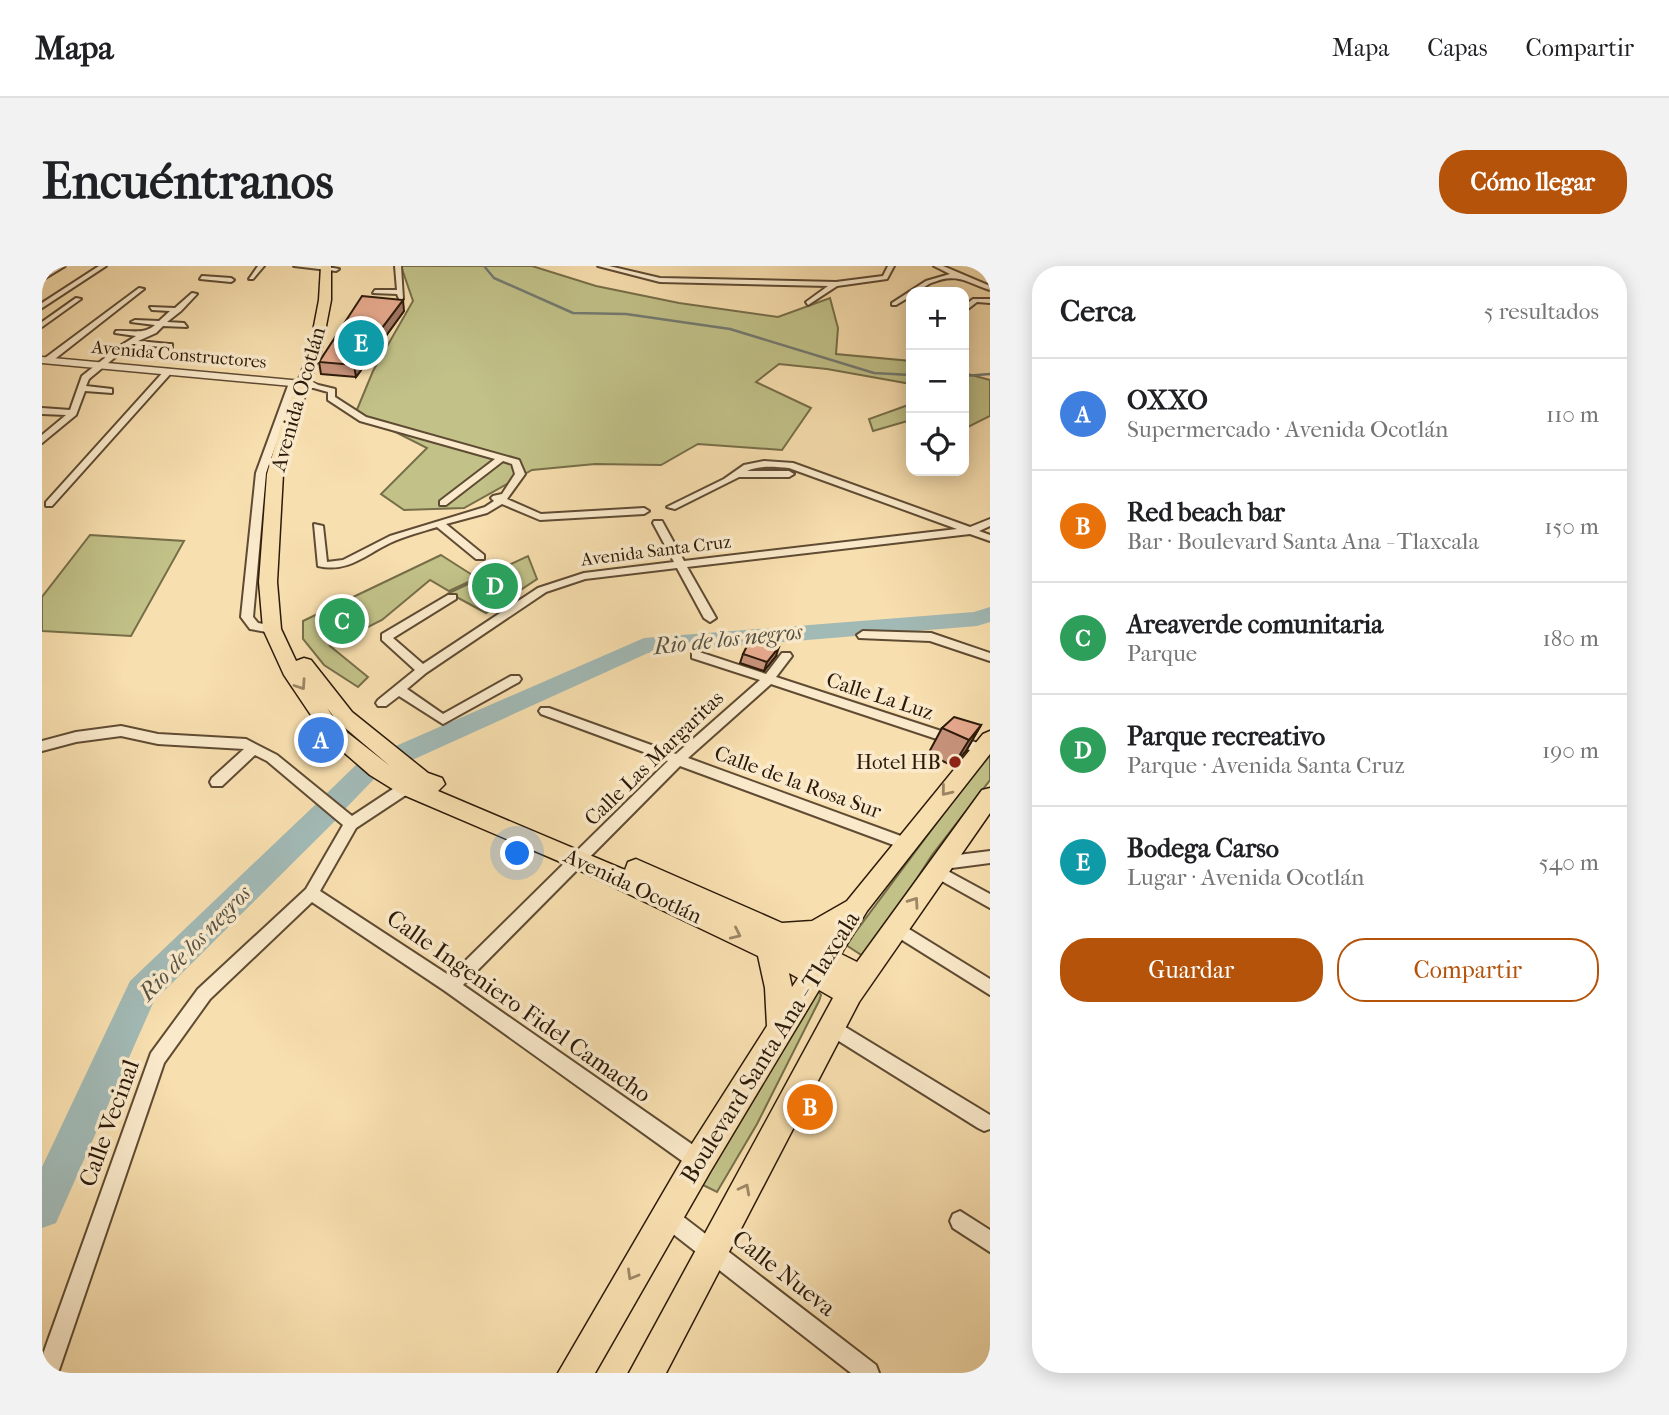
<!DOCTYPE html>
<html lang="es">
<head>
<meta charset="utf-8">
<style>
  :root { --surface:#fff; --page:#f2f2f2; --text:#202124; --muted:#757577; --line:#e0e0e0; --accent:#b45309 }
  body { margin:0; font-family:"IM FELL French Canon",serif; background:var(--page); color:var(--text) }
  .controls { position:absolute; right:21px; top:21px; display:grid; overflow:hidden; border-radius:14px; box-shadow:0 4px 18px #0003 }
  .controls button { width:63px; height:63px; display:grid; place-items:center; padding:0; border:0; border-bottom:2px solid var(--line); background:var(--surface); color:var(--text); font:35px sans-serif }
  .you { position:absolute; left:476px; top:588px; width:24px; height:24px; margin:-18px; border:5px solid #fff; border-radius:50%; background:#1a73e8; box-shadow:0 0 0 10px #1a73e833 }
  .badge { display:grid; place-items:center; width:46px; height:46px; border-radius:50%; background:var(--accent); color:#fff; font-size:23px; font-weight:700 }
  .pin { position:absolute; translate:-50% -50%; border:4px solid #fff; box-shadow:0 2px 7px #0006 }
  .list { margin:0; padding:0; list-style:none }
  h2 { display:flex; justify-content:space-between; align-items:center; height:91px; margin:0; padding:0 28px; font-size:30px }
  h2 small { font-size:23px; font-weight:400; color:var(--muted) }
  .list li { display:grid; grid-template-columns:46px 1fr auto; gap:21px; align-items:center; box-sizing:border-box; height:112px; padding:0 28px; border-top:2px solid var(--line) }
  .list b { display:block; font-size:26px; white-space:nowrap }
  .list p { margin:0; font-size:23px; white-space:nowrap; color:var(--muted) }
  .list em { font-size:23px; font-style:normal; color:var(--muted) }
  .actions { display:flex; gap:14px; padding:21px 28px }
  .actions a { flex:1; padding:16px 0; border:2px solid var(--accent); border-radius:28px; text-align:center; font-size:24px; color:var(--accent) }
  .actions .main { background:var(--accent); color:#fff }
  .icon { flex:none; width:38px; height:38px; fill:none; stroke:currentColor; stroke-width:2; stroke-linecap:round; stroke-linejoin:round }
  .map { position:relative; flex:none; width:948px; height:1107px; overflow:hidden; border-radius:28px }
  header { display:flex; align-items:center; gap:42px; box-sizing:border-box; height:98px; padding:0 35px; background:var(--surface); border-bottom:2px solid var(--line) }
  header strong { font-size:33px }
  nav { display:flex; gap:38px; margin-inline-start:auto; font-size:24px }
  .intro { display:flex; align-items:center; justify-content:space-between; box-sizing:border-box; height:168px; padding:0 42px }
  h1 { margin:0; font-size:49px }
  .button { padding:18px 32px; border-radius:28px; background:var(--accent); color:#fff; font-size:24px; font-weight:700 }
  main { display:flex; gap:42px; padding:0 42px }
  aside { flex:1; background:var(--surface); border-radius:28px; box-shadow:0 4px 18px #0003 }
  .map>svg:first-child { display:block }
  .green { fill:#c1c188; stroke:#766e49; stroke-width:2 }
  .lines { fill:none; stroke-linecap:round; stroke-linejoin:round }
  .stream { stroke:#737a71; stroke-width:2.5 }
  .river { fill:#a2bab6; fill-rule:evenodd }
  .minor-casing { stroke:#5f4b33; stroke-width:4 }
  .tertiary-casing { stroke:#5f4b33; stroke-width:3 }
  .primary-casing { stroke:#2c1a0a; stroke-width:3 }
  .minor { fill:#faeacb; fill-rule:evenodd }
  .tertiary { fill:#faeacb; fill-rule:evenodd }
  .primary { fill:#f8dfaf; fill-rule:evenodd }
  .wall { fill:#c8937c; stroke:#2c1a0a; stroke-width:2 }
  .shaded-wall { fill:#a37865; stroke:#2c1a0a; stroke-width:2 }
  .building { fill:#e9ab90; stroke:#2c1a0a; stroke-width:2 }
  .oneway { stroke:#9c8665 }
  .poi-dot { fill:#8f2418; stroke:#faeacb; stroke-width:2.5 }
  .labels { text-anchor:middle; dominant-baseline:central; stroke-width:7; stroke-linejoin:round; paint-order:stroke }
  .far-street-label { font-size:18px; fill:#2c1a0a; stroke:#faeacb }
  .street-label { font-size:21px; fill:#2c1a0a; stroke:#faeacb }
  .poi-label { font-size:21px; fill:#2c1a0a; stroke:#faeacb; text-anchor:end }
  .water-label { font-size:23px; font-style:italic; fill:#555246; stroke:#faeacb }
  .near-street-label { font-size:24px; fill:#2c1a0a; stroke:#faeacb }
</style>
</head>
<body>
<header>
<strong>Mapa</strong>
<nav><a>Mapa</a><a>Capas</a><a>Compartir</a></nav>
</header>
<div class="intro"><h1>Encuéntranos</h1><a class="button">Cómo llegar</a></div>
<main>
<div class="map">
<svg width="948" height="1107" viewBox="0 0 948 1107">
  <rect width="100%" height="100%" fill="#f8dfaf"/>
  <filter id="stains"><feTurbulence type="fractalNoise" baseFrequency=".00286" numOctaves="4"/><feColorMatrix values="0 0 0 0 .2 0 0 0 0 .09 0 0 0 0 .02 0 0 0 .5 -.17"/></filter>
  <radialGradient id="worn" r=".72"><stop offset=".6" stop-color="#630" stop-opacity="0"/><stop offset="1" stop-color="#630" stop-opacity=".3"/></radialGradient>
  <path class="green" d="M359,0h131l64,20 83,17 99,14 52,-19 8,30 -2,26 75,7v23l-84,-15 -48,-5 -23,18 55,26 -29,42 -84,-6 -37,21 -66,-1 -63,6 -68,38 -60,2 -23,-16 46,-46 -71,-36 17,-41 40,-70z
    M922,107l26,7v36l-26,13z
    M869,138v16l-38,11 -4,-12z
    M48,269l94,6 -53,95 -89,-5v-34z
    M399,289l36,23 -28,13 -19,-11 -48,40 -52,26 38,31 -10,10 -34,-22 -21,-26v-18z
    M486,290l9,23 -51,34 -37,-20z
    M948,485v29l-58,75 -66,103 -20,-13z
    M776,725l3,4 -2,6 -62,123 -40,68 -16,-8z"/>
  <g class="lines">
    <path class="stream" d="M442,0l10,12 79,35 53,1 104,15 144,44 37,2
      M922,110l26,-2"/>
    <path class="river" d="M948,341v15l-13,4 -329,27 -271,123 -31,32 -7,3 -3,9 -182,181 -98,222 -14,5v-61l88,-186 186,-177 7,-2 3,-8 33,-32 285,-124 330,-26z"/>
    <g class="minor-casing">
      <path id="minor" d="M15,0h8l-23,14v-5z
        M57,0h7l-64,42v-5z
        M216,0h6l-11,13h-4z
        M252,0h28l17,3 -3,2z
        M353,0h6l2,33h-4l-2,-5 -24,-1 2,-3h22z
        M556,0h11l51,12 176,4 47,-6 5,-10h6l-7,13 -50,7 -29,19 -2,-3 22,-16 -168,-4z
        M892,0h9l47,20v4c-24,-8 -33,-18 -59,-7 -7,3 -11,9 -20,9v4l-15,9h-4v-2l34,-22 24,-7z
        M160,10l29,2 3,2 -3,2 -31,-3z
        M97,22l5,1 -93,73h-6v-4z
        M150,27l5,1 -16,17 -14,11 17,1 3,4 -24,-1 -7,7 -18,8 31,3h3v4l-41,-4 -42,35 -3,7 26,3v4l-27,-2 -9,24 -34,28v-8l24,-20 -24,-1v-6l28,2 12,-34 29,-23 -17,-2v-4l23,1 19,-12 -21,-3 1,-2c14,-1 28,4 39,-6l-24,-3 4,-2 24,1 11,-10 -18,-1 -2,-3 25,1z
        M34,32l5,1 -39,28v-5z
        M931,33h17v4l-13,-1 -13,10v-6z
        M124,103l7,2 -121,135h-6v-4z
        M251,115l4,2 -31,90 -13,144 5,6 18,3 2,3 -6,4 -22,-4 -9,-12 15,-144 33,-90z
        M268,117l25,6v8l31,20 153,43 6,14 -18,25 34,15 103,-6 5,3 -5,3 -104,6 -38,-16 -15,9 -41,11 38,31v4h-8l-39,-32c-16,5 -32,9 -47,16 -25,12 -42,30 -72,23l-4,-42 9,2 4,36 16,-2 47,-24 95,-29 9,-6 -3,-3 2,-2 9,-2 13,-20 -3,-10 -9,-3 -57,44h-6v-4l55,-42 -135,-38 -32,-21v-8l-18,-5z
        M722,195l29,2 177,64 20,-8v7l-11,5 11,4v6l-20,-7 -283,33 29,51 -6,4 -6,-4 -27,-50 -92,11 -39,13 -120,81 -19,16 36,25 68,-38h8l2,3 -2,3 -76,42 -44,-28 -13,10h-8l-2,-3 2,-3 37,-30 -33,-30v-6l66,-39h8v4l-63,39 30,26 115,-76 46,-15 90,-11 -21,-39 1,-2h8l22,40 273,-32 -168,-61c-14,-1 -29,-3 -42,3h42l5,3 -5,3h-50l-64,32 -8,-2 57,-28 20,-14z
        M821,365l68,2 59,20v8l-60,-20 -71,-3 -2,-3z
        M654,385l70,23 16,-21h8l2,3 -16,21 211,69 2,3 -7,5 -211,-70 -83,74 221,81 2,4 -2,4h-10l-219,-81 -217,219 243,169 2,7 -2,7 -7,2 -7,-2 -247,-177 -133,-89 -102,97 -46,64 -106,310h-16v-16l109,-304 47,-64 108,-100 37,-64 -76,-64 -12,-6 -33,31h-10l-2,-4 2,-4 32,-29 -86,-5 -37,-8 -45,6 -34,9v-10l34,-9 45,-6 37,8 88,5 31,16 75,61 56,-37h10l2,4 -2,4 -62,41 -36,63 130,85 218,-215 -127,-47 -2,-3 2,-3h8l127,46 84,-74 -68,-22v-6z
        M948,585v12l-46,6 46,25v14l-59,-33 -2,-4 2,-4 5,-2 1,-6 5,-2z
        M854,655l94,58v16l-99,-62 -3,-5 3,-5z
        M790,753l158,96v14l-6,2 -6,-3 -152,-95 -2,-6 2,-6z
        M624,940l7,3 203,156 3,8h-28l-192,-150 -3,-7 3,-7z
        M918,945l30,19v22l-37,-24 -3,-7 3,-7z"/>
    </g>
    <g class="tertiary-casing">
      <path id="tertiary" d="M0,91l271,25 5,3 -5,3 -271,-25z"/>
    </g>
    <g class="primary-casing">
      <path id="primary" d="M279,0h10v34l-10,52 -25,69 -13,53 -6,108 4,47 15,32 8,-3 7,2 41,52 76,61 14,5 3,6 -7,7 187,79 3,-8 8,-3 146,64 30,-2 35,-20 136,-167 7,-3v23l-123,157 -26,43 16,8 125,-172 8,-2v25l-131,189 -193,371h-37l204,-375 -14,-8 -109,182 -115,201h-37l130,-223 79,-124 -2,-38 -7,-32 -188,-90 -171,-73 -29,-18 -45,-39 -41,-61 -21,-46 -4,-47 8,-108 15,-53 27,-69 10,-52zM285,442l11,14 52,44 -51,-40zM747,707l9,5 -6,9z"/>
    </g>
    <use href="#minor" class="minor"/>
    <use href="#tertiary" class="tertiary"/>
    <use href="#primary" class="primary"/>
  </g>
  <path class="wall" d="M362,45l-48,66 -35,-3 -2,-12z
    M701,388l33,2 -12,15 -24,-8z
    M939,459l-15,26 -13,15 -25,-12 14,-26z"/>
  <path class="shaded-wall" d="M361,34l1,11 -48,66 -2,-12z
    M737,381l-3,9 -12,15 3,-9z
    M939,459l-15,26 -13,15 16,-26z"/>
  <path class="building" d="M320,30l41,4 -49,65 -35,-3z
    M709,372l28,9 -12,15 -24,-8z
    M912,451l27,8 -12,15 -27,-12z"/>
  <defs><path id="oneway-chevron" d="M-2-3.5L2.5 0L-2 3.5" fill="none" stroke-width="1.6" stroke-linecap="round" stroke-linejoin="round" transform="scale(1.75)"/></defs>
  <g class="oneway">
    <use href="#oneway-chevron" transform="translate(259 419) rotate(56)"/>
    <use href="#oneway-chevron" transform="translate(904 525) rotate(129)"/>
    <use href="#oneway-chevron" transform="translate(872 636) rotate(-55)"/>
    <use href="#oneway-chevron" transform="translate(694 668) rotate(25)"/>
    <use href="#oneway-chevron" transform="translate(703 923) rotate(-62)"/>
    <use href="#oneway-chevron" transform="translate(590 1009) rotate(120)"/>
  </g>
  <circle class="poi-dot" cx="913" cy="496" r="7"/>
  <g class="labels">
    <g class="far-street-label">
      <text transform="translate(137 89) rotate(5)">Avenida Constructores</text>
      <text transform="translate(614 285) rotate(-7)">Avenida Santa Cruz</text>
    </g>
    <g class="street-label">
      <text transform="translate(256 133) rotate(-74)">Avenida Ocotlán</text>
      <text transform="translate(838 430) rotate(18)">Calle La Luz</text>
      <text transform="translate(612 492) rotate(-44)">Calle Las Margaritas</text>
      <text transform="translate(756 516) rotate(20)">Calle de la Rosa Sur</text>
      <text transform="translate(591 620) rotate(25)">Avenida Ocotlán</text>
    </g>
    <g class="poi-label">
      <text x="899" y="496">Hotel HB</text>
    </g>
    <g class="water-label">
      <text transform="translate(686 373) rotate(-6)">Rio de los negros</text>
      <text transform="translate(153 677) rotate(-46)">Rio de los negros</text>
    </g>
    <g class="near-street-label">
      <text transform="translate(477 740) rotate(35)">Calle Ingeniero Fidel Camacho</text>
      <text transform="translate(728 781) rotate(-58)">Boulevard Santa Ana - Tlaxcala</text>
      <text transform="translate(67 857) rotate(-70)">Calle Vecinal</text>
      <text transform="translate(742 1007) rotate(38)">Calle Nueva</text>
    </g>
  </g>
  <rect width="100%" height="100%" filter="url(#stains)"/>
  <rect width="100%" height="100%" fill="url(#worn)"/>
</svg>
<div class="controls">
<button>+</button>
<button>−</button>
<button><svg class="icon" aria-label="locate" viewBox="0 0 24 24"><circle cx="12" cy="12" r="6"/><path d="M12 2v4M12 18v4M2 12h4M18 12h4"/></svg></button>
</div>
<div class="you"></div>
<div class="pin badge" style="left:279px;top:474px;background:#3f7fe0">A</div>
<div class="pin badge" style="left:768px;top:841px;background:#e8710a">B</div>
<div class="pin badge" style="left:300px;top:355px;background:#2e9e5b">C</div>
<div class="pin badge" style="left:453px;top:320px;background:#2e9e5b">D</div>
<div class="pin badge" style="left:319px;top:77px;background:#0f9aa8">E</div>
</div>
<aside>
<h2>Cerca<small>5 resultados</small></h2>
<ul class="list">
<li><span class="badge" style="background:#3f7fe0">A</span><div><b>OXXO</b><p>Supermercado · Avenida Ocotlán</p></div><em>110 m</em></li>
<li><span class="badge" style="background:#e8710a">B</span><div><b>Red beach bar</b><p>Bar · Boulevard Santa Ana - Tlaxcala</p></div><em>150 m</em></li>
<li><span class="badge" style="background:#2e9e5b">C</span><div><b>Areaverde comunitaria</b><p>Parque</p></div><em>180 m</em></li>
<li><span class="badge" style="background:#2e9e5b">D</span><div><b>Parque recreativo</b><p>Parque · Avenida Santa Cruz</p></div><em>190 m</em></li>
<li><span class="badge" style="background:#0f9aa8">E</span><div><b>Bodega Carso</b><p>Lugar · Avenida Ocotlán</p></div><em>540 m</em></li>
</ul>
<div class="actions"><a class="main">Guardar</a><a>Compartir</a></div>
</aside>
</main>
</body>
</html>
